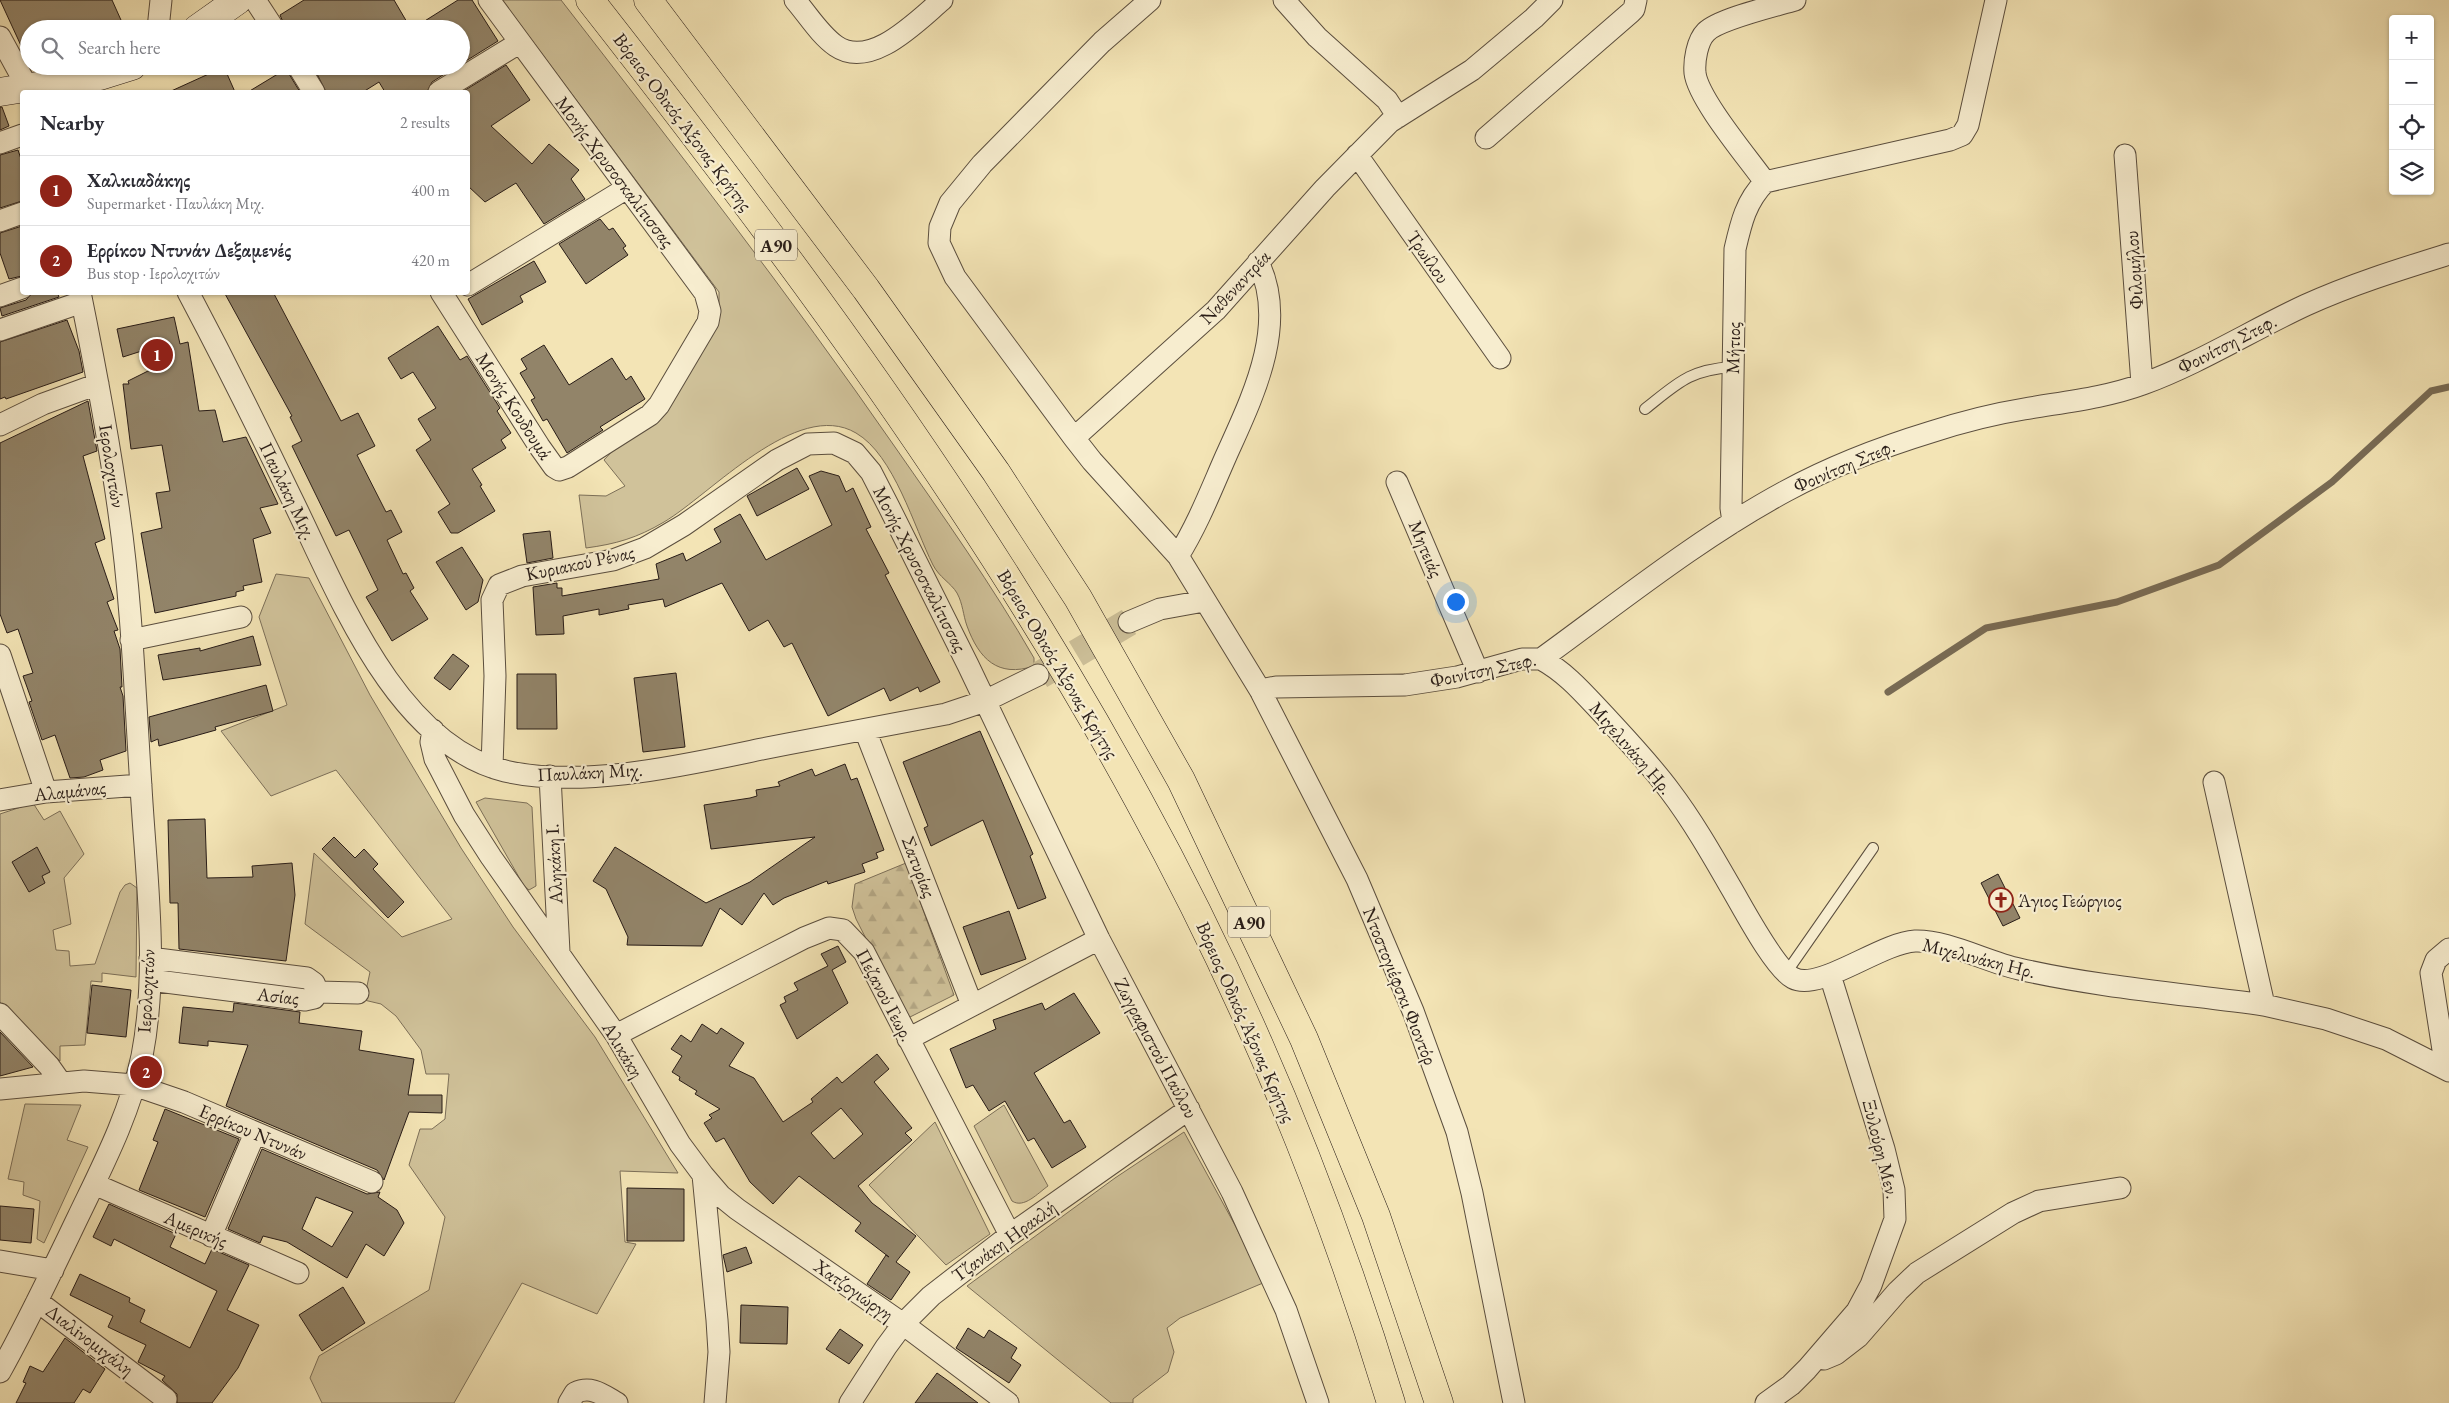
<!DOCTYPE html>
<html lang="en">
<head>
<meta charset="utf-8">
<style>
  :root { --surface:#fff; --page:#f2f2f3; --text:#2b2b33; --muted:#7c7c81; --line:#e1e1e2; --accent:#8f2418 }
  body { margin:0; font-family:"EB Garamond",serif; background:var(--page); color:var(--text) }
  .controls { position:absolute; right:15px; top:15px; display:grid; overflow:hidden; border-radius:5px; box-shadow:0 1px 4px #0004 }
  .controls button { width:45px; height:45px; display:grid; place-items:center; padding:0; border:0; border-bottom:1px solid var(--line); background:var(--surface); color:var(--text); font:25px sans-serif }
  .you { position:absolute; left:1455px; top:601px; width:18px; height:18px; margin:-12px; border:4px solid #fff; border-radius:50%; background:#1a73e8; box-shadow:0 0 0 8px #1a73e833 }
  .badge { display:grid; place-items:center; width:32px; height:32px; border-radius:50%; background:var(--accent); color:#fff; font-size:16px; font-weight:700 }
  .pin { position:absolute; translate:-50% -50%; border:2px solid #fff; box-shadow:0 1px 5px #0006 }
  .list { margin:0; padding:0; list-style:none }
  h2 { display:flex; justify-content:space-between; align-items:center; height:65px; margin:0; padding:0 20px; font-size:21px }
  h2 small { font-size:16px; font-weight:400; color:var(--muted) }
  .list li { display:grid; grid-template-columns:32px 1fr auto; gap:15px; align-items:center; box-sizing:border-box; height:70px; padding:0 20px; border-top:1px solid var(--line) }
  .list b { display:block; font-size:19px; white-space:nowrap }
  .list p { margin:0; font-size:16px; white-space:nowrap; color:var(--muted) }
  .list em { font-size:16px; font-style:normal; color:var(--muted) }
  .icon { flex:none; width:28px; height:28px; fill:none; stroke:currentColor; stroke-width:2; stroke-linecap:round; stroke-linejoin:round }
  .map { position:relative; flex:none; width:2449px; height:1403px; overflow:hidden }
  .search { position:absolute; background:var(--surface); box-shadow:0 1px 4px #0004; left:20px; top:20px; width:450px; height:55px; display:flex; align-items:center; gap:12px; box-sizing:border-box; padding:0 18px; border-radius:28px; color:var(--muted); font-size:19px }
  .panel { position:absolute; background:var(--surface); box-shadow:0 1px 4px #0004; left:20px; top:90px; width:450px; height:205px; border-radius:5px }
  .map>svg:first-child { display:block }
  .green { fill:#d0c29a; stroke:#7c6f58 }
  .forest { fill:url(#forest-firs); stroke:#7c6f58 }
  .lines { fill:none; stroke-linecap:round; stroke-linejoin:round }
  .stream { stroke:#786b55; stroke-width:7 }
  .building { fill:#928469; stroke:#281c17; fill-rule:evenodd }
  .secondary-tunnel { stroke:#cabc95; stroke-width:28; stroke-dasharray:28 14; stroke-linecap:butt }
  .lane-casing { stroke:#5b4e3e; stroke-width:12 }
  .street-casing { stroke:#5b4e3e; stroke-width:23 }
  .secondary-casing { stroke:#281c17; stroke-width:29 }
  .highway-casing { stroke:#281c17; stroke-width:29 }
  .lane { stroke:#f7edcf; stroke-width:10 }
  .street { stroke:#f7edcf; stroke-width:21 }
  .secondary { stroke:#f7edcf; stroke-width:28 }
  .highway { stroke:#f3e4b5; stroke-width:28 }
  .labels { text-anchor:middle; dominant-baseline:central; stroke-width:4.5; stroke-linejoin:round; paint-order:stroke }
  .shield { fill:#f7edcf; stroke:#665b4e; stroke-width:1 }
  .shield-label { font-size:18px; font-weight:bold; fill:#281c17 }
  .street-label { font-size:19px; fill:#281c17; stroke:#f7edcf }
  .poi-label { font-size:19px; fill:#281c17; stroke:#f7edcf; text-anchor:start }
</style>
</head>
<body>
<div class="map">
<svg width="2449" height="1403" viewBox="0 0 2449 1403">
  <defs>
    <pattern id="forest-firs" width="22" height="20" patternUnits="userSpaceOnUse" patternTransform="scale(1.25)"><rect width="22" height="20" fill="#d0c29a"/><path d="M5 1l3.5 6h-7zM16 11l3.5 6h-7z" fill="#b3a684"/></pattern>
  </defs>
  <rect width="100%" height="100%" fill="#f3e4b5"/>
  <filter id="stains"><feTurbulence type="fractalNoise" baseFrequency=".004" numOctaves="4"/><feColorMatrix values="0 0 0 0 .2 0 0 0 0 .09 0 0 0 0 .02 0 0 0 .5 -.17"/></filter>
  <radialGradient id="worn" r=".72"><stop offset=".6" stop-color="#630" stop-opacity="0"/><stop offset="1" stop-color="#630" stop-opacity=".3"/></radialGradient>
  <path class="green" d="M502,0h59c114,147 228,294 334,447 48,69 97,138 139,211v8c-36,12 -55,-7 -67,-40 -4,-11 -4,-22 -10,-33 -6,-10 -18,-16 -24,-28 -19,-38 -39,-110 -77,-132 -59,-35 -146,62 -192,89 -27,16 -48,22 -78,26l-7,-53 27,1 19,-10 -21,-26 14,-15 101,-140v-13z
    M276,574l33,4 61,117 91,153 52,79 82,110 83,136 -58,-2 5,71 11,2 -39,70 -75,-31 -68,120h-132l-12,-25 9,-22 110,-66 16,-73 -36,-52 11,-36h12l13,-10 4,-45h-23l-5,-24 -25,-34 -15,-12 -17,-4 6,-28 -65,-48 9,-71 88,84 50,-18 -116,-149 -65,26 -50,-65 66,-26 -28,-88z
    M485,798l42,5 5,4 4,79 -7,4 -5,-4 -48,-84z
    M33,803l11,17 16,-9 24,43 -20,24 7,46 -18,6 3,20 13,1 1,15 25,-2 25,-72 5,-7 5,-2 7,5 -1,89 -34,-4v9l-11,-1 -6,64 -25,1v15l-60,-59v-188z
    M25,1104l56,1 -14,35 21,7 -44,96 -7,-4 3,-38 -17,-6 1,-13 -16,-3z
    M1004,1105l44,81c-10,7 -24,23 -36,15l-38,-75z
    M935,1122l55,112 -44,31 -77,-80z
    M1184,1132l52,95 27,56 -83,35 -13,10 7,24 -6,20 -35,27v4h-22l-144,-117 148,-108z"/>
  <path class="forest" d="M906,863l48,132 -44,22 -5,-2 -49,-96 -4,-12 3,-23z"/>
  <g class="lines">
    <path class="stream" d="M1888,692l98,-64 131,-26 102,-37 113,-83 99,-91 18,-4"/>
  </g>
  <path class="building" d="M0,0h112l13,29h-96v34z
    M304,0h90l17,29h-125l-6,-14z
    M458,0h14l26,41 -37,23v-35h-49z
    M506,65l24,35 -39,26 41,38 17,-20 30,26 -8,9 14,20 -41,25 -28,-41 -31,19 -17,-16v-94h-6z
    M313,66h144l-25,16 -5,10h-42l-6,-10 -16,10h-37z
    M224,67l11,25h-66z
    M286,69l14,23h-52z
    M0,107h2l7,19 -9,4z
    M18,150l4,12v39l-22,7v-53z
    M600,219l9,11 4,-2 13,18 -3,2 5,7 -42,29 -27,-40z
    M22,226v50l-13,3 -9,-26v-20z
    M534,261l12,21 -26,14 3,6 -41,23 -14,-26z
    M33,292h24l2,5 -57,19 -2,-8 26,-8z
    M224,292h49l68,129 17,-8 17,33 -18,9 29,57 5,-2 11,22 -15,8 16,34 3,-1 8,15 -4,3 18,28 -36,22 -26,-44 12,-7 -29,-60 -13,6 -44,-90 10,-5 -12,-24 2,-1z
    M174,317l6,27 8,-2 11,69 16,-1 8,32 23,-5 32,67 -18,4 11,25 -18,6 9,43 -19,4 1,4 -8,2v4l-81,17 -14,-80 21,-5 -6,-35 14,-2 -8,-46 -31,4 -8,-65h6l-1,-3 30,-15 -7,-18 -28,9 -6,-28z
    M67,320l12,31 4,21 -77,27 -1,-2 -5,2v-57z
    M438,326l22,34 7,-4 33,52 -3,3 14,22 -10,7 5,8 -34,21 10,16 -2,1 15,25 -37,22h-7l-13,-21 12,-8 -34,-54 15,-10 -13,-21 18,-11 -23,-36 -12,7 -13,-21z
    M544,345l25,40 43,-27 14,22 5,-4 14,23 -45,28 3,3 -36,23 -20,-34 -4,2 -12,-21 4,-2 -15,-25 7,-4 -6,-10z
    M88,401l9,50 -14,5 22,83 -10,4 19,56 -7,3 11,28 -4,1 6,18 2,38h-2l3,9 3,55 -26,9 3,10 -19,7 -14,1 -15,-43 -13,5 -13,-38 3,-1 -9,-25 10,-3 -15,-44 -11,4 -7,-19v-171z
    M797,468l12,21 -52,27 -10,-20z
    M821,471l18,5 7,16 7,-4 18,39 -5,2 23,44 -4,2 55,107 -20,10 -2,-5 -28,14 -6,-13 -56,28 -36,-73 -8,4 -16,-27 -19,11 -27,-48 -57,24 -2,-8 -35,6 1,4 -30,6v-6l-36,7 1,18 -28,1 -3,-48 24,-4v5h5v8l97,-17 -3,-15 27,-11 3,8 35,-19 -7,-13 26,-15 26,46 66,-35 -23,-49z
    M550,531l3,27 -26,5 -4,-29z
    M462,547l21,33 -5,22 -12,8 -30,-48z
    M253,636l8,29 -98,15 -5,-25 42,-7v3z
    M453,654l16,12 -19,24 -16,-12z
    M676,673l9,74 -42,5 -9,-74z
    M517,674h39l1,55h-40z
    M266,685l7,26 -58,16 1,3 -57,16 -1,-7 -7,3 -2,-25z
    M980,731l53,123 -3,2 16,42 -28,11 -35,-89 -52,26 -7,-18 4,-2 -25,-64z
    M845,764l6,16 6,-2 27,72 -8,3 2,5 -16,6 3,8 -37,12 -1,-3 -43,17 -11,7 -9,-12 -22,32 -22,-17 -18,38 -75,-1 1,-8 -22,-48 -13,-8 22,-34 91,56 44,-21 65,-45 -104,12 -7,-44 46,-7 7,-2 -1,-6 24,-4 -2,-4 34,-13 3,7z
    M205,819l2,59 46,-1 -1,-11 40,-3 3,32 -9,66 -107,-12 -1,-46h-8l-2,-83z
    M334,837l21,21 9,-9 14,15 -5,5 31,33 -16,16 -66,-69z
    M37,847l13,25 -8,4 3,7 -16,9 -17,-30z
    M1998,874l22,44 -17,8 -22,-43z
    M1009,911l17,48 -45,16 -18,-48z
    M838,946l8,16 -14,8 16,33 -51,36 -17,-34 6,-3 -2,-5 14,-7 -4,-7 34,-17 -7,-12z
    M92,985l39,5 -5,47 -39,-4z
    M1074,993l26,40 -66,40 30,50 6,-3 16,27 -34,21 -18,-30 -6,3 -23,-40 -16,10 -16,-26 -7,3 -16,-39 46,-20 -3,-9 49,-17 3,7z
    M234,1003l66,9 -1,11 63,8 -3,19 55,9 -6,36h34v18l-33,-1 -25,68 -7,-10 -151,-64 22,-61 -40,-4v5l-29,-3 4,-36 50,5z
    M702,1024l15,10 4,-6 23,15 -15,23 25,12 29,44 30,-20 -2,-3 26,-22 5,6 35,-29 12,15 -15,13 38,46 -7,5 7,7 -54,46 14,17 44,33 -20,26 14,10 -19,28 -24,-16 19,-29 3,2 -34,-26 6,-8 -62,-47 -26,28 -23,-22 -26,-44 -8,4 -12,-19 8,-5 -3,-3 11,-6 -25,-15 2,-3 -18,-11 1,-3 -8,-5 10,-16 -11,-7 10,-14 10,7zM841,1108l22,26 -29,25 -23,-26z
    M0,1032l33,35 -33,9z
    M165,1109l74,30 -34,78 -66,-27 19,-48 -5,-2z
    M262,1149l105,45 13,-2 -2,5 19,13 7,13 -20,33 -18,-12 -19,34 -60,-36 -24,-6 -3,7 -32,-14zM316,1197l37,15 -21,35 -30,-18z
    M627,1188l57,1v52h-57z
    M109,1204l67,30 -6,13 35,17 7,-15 37,16 -22,45 32,15 -21,43 -26,35h-35v-9l-15,-14 3,-4 -27,-14 8,-17 -38,-18 5,-11 -43,-21 10,-21 50,24 -1,4 16,8 -5,12 50,26 27,-57 -103,-52 -3,7 -18,-9z
    M0,1206l34,3 -3,34 -31,-3z
    M746,1247l6,16 -25,9 -4,-17z
    M343,1287l22,36 -43,28 -23,-36z
    M741,1305l47,2 -1,37 -47,-1z
    M968,1328l16,10 5,-8 28,18 -6,10 10,7 -12,18 -53,-35z
    M840,1329l23,16 -14,19 -23,-15z
    M65,1338l40,31 -15,24 -7,-4 -9,14h-58l10,-20 -3,-1 7,-16 13,6z
    M937,1373l10,7 31,23h-63z"/>
  <g class="lines">
    <path class="secondary-tunnel" d="M1040,675l89,-53"/>
    <g class="lane-casing">
      <path id="lane" d="M1645,409c33,-26 44,-39 87,-42
        M1786,973l87,-125"/>
    </g>
    <g class="street-casing">
      <path id="street" d="M255,0l19,29
        M795,0c13,15 25,35 41,46 35,24 81,-25 106,-46
        M1284,0l33,37 70,63 11,17
        M158,29l3,-29
        M0,37l30,55
        M298,66l16,26
        M439,92l80,-49
        M1486,138l144,-125 4,-4 2,-9
        M0,143l22,-8
        M1357,155l143,203
        M2125,155l17,229
        M1765,182l185,-42 12,-5 6,-10 28,-125
        M1765,182c-17,-24 -67,-83 -70,-109 -1,-12 2,-32 11,-41 13,-13 69,-26 89,-32
        M0,221l22,-8
        M468,285l159,-97
        M188,292c36,68 70,136 103,205 45,91 103,247 214,274 77,18 180,-6 257,-22 61,-12 122,-23 184,-35l39,-13 53,-26
        M441,292l98,154 15,21 5,3 9,-3 82,-52 9,-10 49,-83 2,-11 -5,-18 -216,-293
        M0,296l22,-8
        M0,330l82,-28
        M0,425l43,-21 55,-20
        M1074,438l-119,-161 -16,-34 1,-16 10,-24 32,-39 120,-122 48,-42
        M1397,482l81,190
        M1733,522l-2,-14 4,-259c6,-26 11,-48 30,-67
        M1178,556c20,-32 33,-66 48,-100 26,-58 63,-131 32,-194
        M1129,622l31,-13 44,-8
        M131,640l110,-23
        M0,655l46,137
        M1541,659c26,14 44,36 64,57 22,24 45,48 65,75 22,29 41,62 60,95 12,20 44,82 63,92 26,14 87,-35 122,-37 32,-1 72,21 104,28 78,18 165,25 245,36l62,14 60,20 63,32
        M1260,690l16,-3 129,-2 52,-8 65,-18h19c80,-58 158,-121 245,-168 46,-25 96,-44 145,-59 31,-10 62,-18 93,-23 40,-7 81,-11 119,-25 57,-21 109,-54 163,-79 46,-21 95,-36 143,-51
        M433,730l-2,12 4,17 29,56 27,42 125,178 64,109 23,31 14,145 2,32 -4,51
        M865,730l107,275
        M492,767l3,-91 -3,-76 7,-15 23,-9 91,-16 32,-12 39,-23 93,-65 31,-16 26,-1 21,10 16,19 18,35 79,158 131,274 133,253 54,118 32,93
        M550,776l9,176
        M2214,782l50,223
        M0,800l46,-8 95,-7
        M150,958l157,20 7,5 4,9 -4,6 -9,2 -155,-20
        M318,992l40,1
        M0,1014l49,52 12,17
        M616,1035l188,-97 25,-10 14,2 21,22 146,283
        M908,1039l191,-100
        M2446,1069l-15,-96 5,-13 13,-11
        M0,1089l84,-8 50,4 50,17 188,80
        M703,1175l18,21 16,13 166,115 105,79
        M94,1184l204,89
        M211,1236l44,-103
        M0,1261l53,9
        M37,1301l129,98
        M1824,1359l12,-5 22,-17 40,-46 19,-18 96,-60 26,-12 81,-13
        M0,1372c28,-50 53,-103 78,-155 25,-52 52,-104 64,-161 17,-88 4,-181 -1,-269 -6,-91 -9,-183 -22,-274 -10,-74 -24,-147 -39,-221
        M569,1403l6,-10c16,-8 28,2 42,10
        M850,1403l36,-56 17,-23 28,-28 79,-61 179,-126
        M1514,1403l-42,-210 -15,-61 -44,-121 -56,-132 -97,-189 -82,-134 -86,-95 -18,-23 142,-128 109,-122 65,-66 82,-52 62,-52 18,-18
        M1766,1403l25,-18 16,-16 50,-58 14,-26 24,-66 -1,-29 -10,-41 -54,-174"/>
    </g>
    <g class="secondary-casing">
      <path id="secondary" d="M197,29l41,-29
        M0,92l100,-16 32,-10"/>
    </g>
    <g class="highway-casing">
      <path id="highway" d="M590,0c200,255 394,516 549,801 105,191 189,394 252,602
        M648,0l218,289 130,183 82,126 103,182 123,259 72,177 63,187"/>
    </g>
    <use href="#lane" class="lane"/>
    <use href="#street" class="street"/>
    <use href="#secondary" class="secondary"/>
    <use href="#highway" class="highway"/>
  </g>
  <defs>
    <g id="church-ring" transform="scale(1.25)"><circle r="9.5" fill="#f7edcf" stroke="#8f2418" stroke-width="1.5"/><path d="M-1.2-6h2.4v3.5h3.3v2.4h-3.3V6h-2.4V-.1h-3.3v-2.4h3.3Z" fill="#8f2418"/></g>
  </defs>
  <g fill-rule="evenodd">
    <use href="#church-ring" x="2001" y="900"/>
  </g>
  <g class="labels">
    <g class="shield">
      <rect x="755" y="229.5" width="42" height="31" rx="4"/>
      <rect x="1228" y="906.5" width="42" height="31" rx="4"/>
    </g>
    <g class="shield-label">
      <text x="776" y="245">Α90</text>
      <text x="1249" y="922">Α90</text>
    </g>
    <g class="street-label">
      <text transform="translate(683 122) rotate(53)">Βόρειος Οδικός Άξονας Κρήτης</text>
      <text transform="translate(615 172) rotate(53)">Μονής Χρυσοσκαλίτισσας</text>
      <text transform="translate(1428 257) rotate(55)">Τρωίλου</text>
      <text transform="translate(2134 270) rotate(-94)">Φιλομήλου</text>
      <text transform="translate(1235 287) rotate(-47)">Ναθεναντρέα</text>
      <text transform="translate(2227 344) rotate(-27)">Φοινίτση Στεφ.</text>
      <text transform="translate(1733 348) rotate(-89)">Μήτιος</text>
      <text transform="translate(514 406) rotate(57)">Μονής Κουδουμά</text>
      <text transform="translate(112 466) rotate(81)">Ιερολοχιτών</text>
      <text transform="translate(1844 466) rotate(-23)">Φοινίτση Στεφ.</text>
      <text transform="translate(288 491) rotate(64)">Παυλάκη Μιχ.</text>
      <text transform="translate(1426 549) rotate(67)">Μητειάς</text>
      <text transform="translate(580 563) rotate(-12)">Κυριακού Ρένας</text>
      <text transform="translate(920 569) rotate(63)">Μονής Χρυσοσκαλίτισσας</text>
      <text transform="translate(1058 664) rotate(59)">Βόρειος Οδικός Άξονας Κρήτης</text>
      <text transform="translate(1483 670) rotate(-12)">Φοινίτση Στεφ.</text>
      <text transform="translate(1631 748) rotate(49)">Μιχελινάκη Ηρ.</text>
      <text transform="translate(590 772) rotate(-3)">Παυλάκη Μιχ.</text>
      <text transform="translate(70 791) rotate(-6)">Αλαμάνας</text>
      <text transform="translate(554 864) rotate(-93)">Αληκάκη Ι.</text>
      <text transform="translate(919 867) rotate(69)">Σατυρίας</text>
      <text transform="translate(1979 958) rotate(14)">Μιχελινάκη Ηρ.</text>
      <text transform="translate(1400 986) rotate(68)">Ντοστογιέφσκι Φιοντόρ</text>
      <text transform="translate(146 991) rotate(-87)">Ιερολοχιτών</text>
      <text transform="translate(885 995) rotate(62)">Πεζανού Γεωρ.</text>
      <text transform="translate(278 996) rotate(6)">Ασίας</text>
      <text transform="translate(1246 1022) rotate(66)">Βόρειος Οδικός Άξονας Κρήτης</text>
      <text transform="translate(1156 1048) rotate(62)">Ζωγραφιστού Παύλου</text>
      <text transform="translate(623 1050) rotate(59)">Αλικάκη</text>
      <text transform="translate(253 1132) rotate(23)">Ερρίκου Ντυνάν</text>
      <text transform="translate(1881 1149) rotate(76)">Ξυλούρη Μεν.</text>
      <text transform="translate(196 1229) rotate(23)">Αμερικής</text>
      <text transform="translate(1004 1241) rotate(-36)">Τζανάκη Ηρακλή</text>
      <text transform="translate(854 1290) rotate(35)">Χατζογιώργη</text>
      <text transform="translate(90 1340) rotate(37)">Διαλiνομιχάλη</text>
    </g>
    <g class="poi-label">
      <text x="2018" y="900">Άγιος Γεώργιος</text>
    </g>
  </g>
  <rect width="100%" height="100%" filter="url(#stains)"/>
  <rect width="100%" height="100%" fill="url(#worn)"/>
</svg>
<div class="controls">
<button>+</button>
<button>−</button>
<button><svg class="icon" aria-label="locate" viewBox="0 0 24 24"><circle cx="12" cy="12" r="6"/><path d="M12 2v4M12 18v4M2 12h4M18 12h4"/></svg></button>
<button><svg class="icon" aria-label="layers" viewBox="0 0 24 24"><path d="M12 4l9 5-9 5-9-5zM3 14l9 5 9-5"/></svg></button>
</div>
<div class="you"></div>
<div class="pin badge" style="left:157px;top:355px">1</div>
<div class="pin badge" style="left:146px;top:1072px">2</div>
<div class="search"><svg class="icon" aria-label="search" viewBox="0 0 24 24"><circle cx="10" cy="10" r="6"/><path d="M15 15l6 6"/></svg>Search here</div>
<section class="panel">
<h2>Nearby<small>2 results</small></h2>
<ul class="list">
<li><span class="badge">1</span><div><b>Χαλκιαδάκης</b><p>Supermarket · Παυλάκη Μιχ.</p></div><em>400 m</em></li>
<li><span class="badge">2</span><div><b>Ερρίκου Ντυνάν Δεξαμενές</b><p>Bus stop · Ιερολοχιτών</p></div><em>420 m</em></li>
</ul>
</section>
</div>
</body>
</html>
